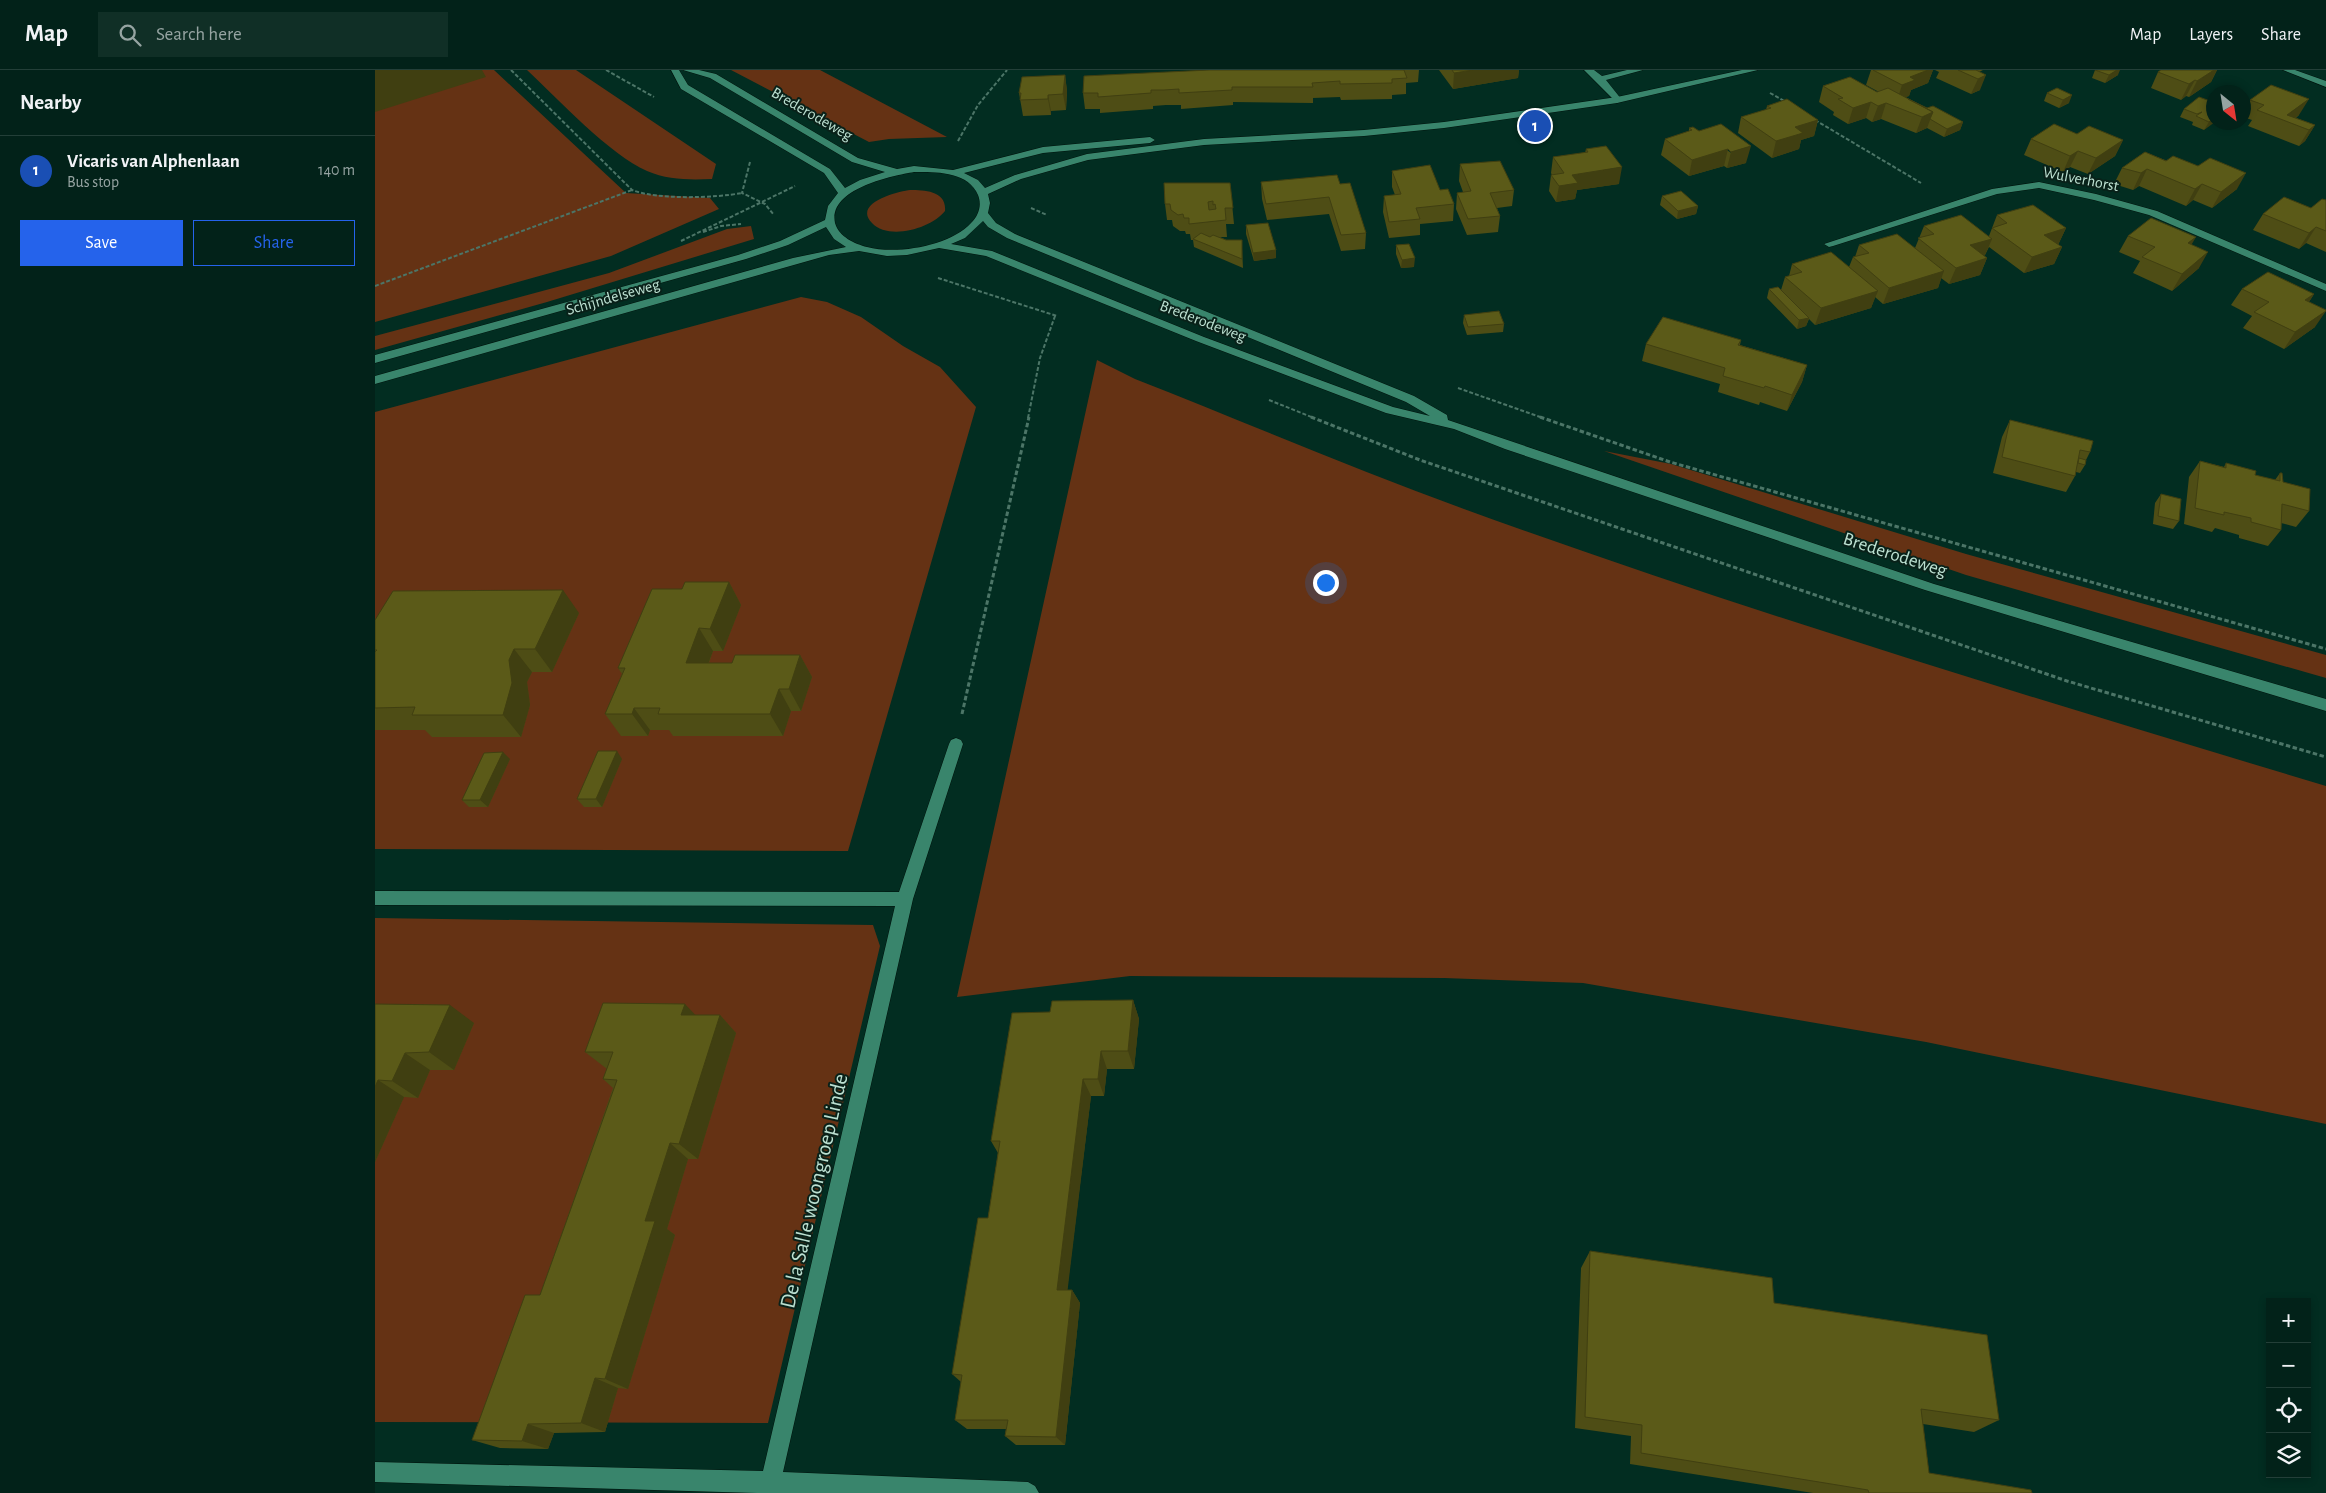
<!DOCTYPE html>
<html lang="en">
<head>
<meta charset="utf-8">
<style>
  :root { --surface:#022219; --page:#102f26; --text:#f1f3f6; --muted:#96a4a2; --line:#233f38; --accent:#2563eb }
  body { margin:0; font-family:"Alegreya Sans",sans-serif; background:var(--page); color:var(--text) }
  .controls { position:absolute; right:15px; bottom:15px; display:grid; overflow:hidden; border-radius:0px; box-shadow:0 2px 8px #0003 }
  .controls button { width:45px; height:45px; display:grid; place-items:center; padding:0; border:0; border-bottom:1px solid var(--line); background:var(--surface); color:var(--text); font:25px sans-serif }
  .compass { position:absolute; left:1831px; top:15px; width:45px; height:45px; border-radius:50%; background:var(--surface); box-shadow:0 2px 8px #0003; rotate:150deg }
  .you { position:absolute; left:950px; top:512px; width:18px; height:18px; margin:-12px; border:4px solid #fff; border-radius:50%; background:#1a73e8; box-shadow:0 0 0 8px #1a73e833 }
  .badge { display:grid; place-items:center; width:32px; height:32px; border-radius:50%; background:var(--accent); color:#fff; font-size:16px; font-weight:700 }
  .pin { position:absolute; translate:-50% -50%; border:2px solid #fff; box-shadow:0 1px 5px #0006 }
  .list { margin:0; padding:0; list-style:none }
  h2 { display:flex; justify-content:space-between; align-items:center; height:65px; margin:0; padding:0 20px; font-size:21px }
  h2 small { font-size:16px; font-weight:400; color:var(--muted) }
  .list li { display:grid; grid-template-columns:32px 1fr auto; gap:15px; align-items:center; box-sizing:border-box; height:70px; padding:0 20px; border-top:1px solid var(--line) }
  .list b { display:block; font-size:19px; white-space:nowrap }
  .list p { margin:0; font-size:16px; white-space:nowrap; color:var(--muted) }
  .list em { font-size:16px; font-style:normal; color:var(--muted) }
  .actions { display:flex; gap:10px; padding:15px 20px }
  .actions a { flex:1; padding:11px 0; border:1px solid var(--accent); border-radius:0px; text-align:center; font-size:18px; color:var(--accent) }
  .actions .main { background:var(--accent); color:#fff }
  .icon { flex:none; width:28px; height:28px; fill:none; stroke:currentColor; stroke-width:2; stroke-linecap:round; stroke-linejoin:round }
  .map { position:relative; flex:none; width:1951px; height:1423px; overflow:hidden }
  header { display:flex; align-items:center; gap:30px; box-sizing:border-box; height:70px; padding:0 25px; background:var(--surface); border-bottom:1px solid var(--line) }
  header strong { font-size:24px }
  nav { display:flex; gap:28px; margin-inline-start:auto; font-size:18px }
  .search { width:350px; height:45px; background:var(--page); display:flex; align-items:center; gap:12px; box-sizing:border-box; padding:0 18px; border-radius:0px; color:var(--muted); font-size:19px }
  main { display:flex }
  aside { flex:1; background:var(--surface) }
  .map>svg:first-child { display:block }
  .green { fill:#653214 }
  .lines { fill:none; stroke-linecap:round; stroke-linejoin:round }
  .street-casing { stroke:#00130c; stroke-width:1 }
  .secondary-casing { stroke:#00130c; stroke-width:1 }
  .path-far1 { stroke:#4c7567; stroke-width:2; stroke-dasharray:4 2; stroke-linecap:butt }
  .path { stroke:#4c7567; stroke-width:3; stroke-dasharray:4.5 2.5; stroke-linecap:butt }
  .street { fill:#39856c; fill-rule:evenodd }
  .secondary { fill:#39856c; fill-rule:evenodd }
  .wall { fill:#4e4d15 }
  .shaded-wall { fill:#403f11 }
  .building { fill:#5b5a18; stroke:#403f11; fill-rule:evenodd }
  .labels { text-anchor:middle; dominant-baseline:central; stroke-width:4; stroke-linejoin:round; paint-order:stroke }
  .far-street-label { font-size:16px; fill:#bce0d1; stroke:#092119 }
  .street-label { font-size:19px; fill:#bce0d1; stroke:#092119 }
  .near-street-label { font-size:22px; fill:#bce0d1; stroke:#092119 }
</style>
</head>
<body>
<header>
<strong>Map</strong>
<div class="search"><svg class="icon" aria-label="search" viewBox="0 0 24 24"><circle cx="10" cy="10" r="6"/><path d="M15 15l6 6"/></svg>Search here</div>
<nav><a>Map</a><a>Layers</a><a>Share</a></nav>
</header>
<main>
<aside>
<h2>Nearby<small></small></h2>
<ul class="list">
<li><span class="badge" style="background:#1a4fb4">1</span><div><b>Vicaris van Alphenlaan</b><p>Bus stop</p></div><em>140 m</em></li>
</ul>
<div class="actions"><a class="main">Save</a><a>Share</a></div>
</aside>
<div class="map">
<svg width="1951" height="1423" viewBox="0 0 1951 1423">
  <rect width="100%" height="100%" fill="#022d21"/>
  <path class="green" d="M0,0h119l132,123 84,5 9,11 -108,47 -236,66z
    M152,0h49l140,94 -4,15c-22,1 -44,1 -65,-8 -37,-16 -89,-72 -120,-101z
    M356,0h89l127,67 -58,2 -20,3z
    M535,120c15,0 37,1 35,21 -13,17 -56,30 -73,12 -20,-20 27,-32 38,-33z
    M376,156l3,13 -207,63 -172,48v-14l234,-63 118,-44z
    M426,227l26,5 34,15 42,29 37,21 36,40 -128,444 -473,-2v-437z
    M722,290l38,19c110,43 218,90 329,130 284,103 573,190 862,277v338l-400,-82 -343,-59 -139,-5 -314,-2 -173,21z
    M1229,381l67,13 295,90 360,101v23l-360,-103z
    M0,848l498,7 7,21 -112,477 -393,-1z"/>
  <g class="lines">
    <g class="street-casing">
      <path id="street" d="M1209,0h10l8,6 25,-6h16l-37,10 16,20 -5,3z
        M1908,0h12l31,11v6z
        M1664,112l57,12 61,17 169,73v7l-177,-76 -55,-15 -55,-12 -42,6 -164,52 -4,1 -5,-3 168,-55z
        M581,668l5,2 2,4 -50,155 -130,573 245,10 7,4 4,7h-282l-382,-11v-20l388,9 132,-565 -520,-1v-14l524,1 50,-148 2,-4z"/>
    </g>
    <g class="secondary-casing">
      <path id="secondary" d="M296,0h8l9,15 142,84 15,19 15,-8 25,-8 -33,-10 -142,-84 -27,-8h16l17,4 142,84 39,11 17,-3 39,4 90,-23 107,-10 5,3 -5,3 -107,10 -79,20 14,7 7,8 30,-13 72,-21 117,-15 160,-9 80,-8 173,-25 125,-27h16l-141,33 -173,25 -80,8 -160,9 -116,15 -67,19 -33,15 2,9 -2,10 8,10 19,11 399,162 33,19 1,5 486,164 392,115v12l-401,-121 -420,-141 -51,-20 -68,-16 -190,-72 -210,-85 -47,-8 -32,7 -20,1 -28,-5 -30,4 -454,129v-8l418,-118 53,-11 -12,-8 -8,-12 -38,18 -42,14 -371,104v-8l363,-100 42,-14 45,-21 3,-14 10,-13 -14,-20 -143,-84zM539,102c21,0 54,-1 64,23 4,10 1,20 -7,28 -21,23 -74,32 -104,24 -12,-3 -28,-10 -32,-24 -7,-34 56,-47 79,-51zM608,151l5,6 19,11 399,164 24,14 -37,-9 -189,-70 -212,-86 -41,-7 14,-6z"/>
    </g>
    <path class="path-far1" d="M136,0l121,120c25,10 83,8 110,3
      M231,0l48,27
      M1395,23l16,9
      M1440,50l106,63
      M583,71l20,-36 29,-35
      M375,92l-8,31 23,11 9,11
      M656,138l16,7
      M328,162l18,-6 20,-2
      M306,171l114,-55
      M563,208l119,38
      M0,216l257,-96
      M1083,318l85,30
      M894,330l45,18
      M653,348l12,-60 15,-42"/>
    <path class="path" d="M936,347l109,43 647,221 259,76
      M1165,347l130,45 656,187
      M587,644l67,-297"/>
    <use href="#street" class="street"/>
    <use href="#secondary" class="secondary"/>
  </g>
  <path class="wall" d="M834,0h210l-1,12 -12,1v11l-14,1v4l-51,1 -1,-3 -27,1v5l-80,-1v3l-52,4v-4h-15l-13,1v3l-53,4v-4h-15l-2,-16z
    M1064,0h80l-1,8 -65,11z
    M1496,0h62l-5,13 -17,7 -2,6 -4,1 22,11 36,14 -3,8 -16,7 -17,-9 -11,5 -35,-14 -9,3 -6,-4 -18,6 -15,-9 1,-3 -15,-10 4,-16 54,6h2l-13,-7z
    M1560,0h48l-4,2 1,18 -9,4 -35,-16 3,-6z
    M1720,0l23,5 -13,8 -13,-5z
    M1786,0h56l-6,12 -22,15 -3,-1 -5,4 -30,-12 7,-16z
    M690,5l2,16 -1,19 -15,1v4l-28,1 -4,-23z
    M1682,18l12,15 -10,5 -15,-7 3,-8z
    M1875,30l49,15 -3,3 19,7 -10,16 -6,5 -51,-20 4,-6 -9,-3v-4z
    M1838,32v20l-9,8 -12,-5 1,-3 -13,-5 4,-8z
    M1392,36l51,14 -4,16 -13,4 -2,9 -27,9 -34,-25 3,-16 25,-7z
    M1314,58l10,3 47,32 -19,5 -3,-2 -35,10 -28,-21 4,-16 24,-7z
    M1702,64l46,6 -8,16 -27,18 -18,-7 -7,5 -39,-17 7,-16z
    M1211,79l33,35 -42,6 -2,9 -19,3 -7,-11 2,-16h1l-1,-2 2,-16 32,-4z
    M1770,82l92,37 -25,19 -19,-8 -7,6 -47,-20 -6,4 -19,-6 8,-16z
    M1085,94l54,26 -2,16 -15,2 3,8 -2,16 -31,3 -11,-26 1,-16 6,-1 -4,-11z
    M1017,101l48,19 14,14 -1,17 -33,3v11l-31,3 -6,-26 1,-16 11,-1 -3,-8z
    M886,112l79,2 26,49 -1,16 -24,2 -12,-37 -62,6 -5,-21z
    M855,113l4,41h-8l1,13h-7l22,11 1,20 -49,-21 -1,-7h-2l-1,-6h-4l-1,-3h-5l-7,-5 -1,-6h-5l-2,-16z
    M1287,126l36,10 -2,8 -19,5 -17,-14z
    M1951,130v52l-20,-9 -7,6 -46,-19 10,-16 48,-6z
    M1622,145l69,13 -8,17 4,2 -8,17 -30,9 -35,-26 -4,8 -1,1 3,2 -7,17 -31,9 -8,-6 -3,10 -55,16 -8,-7 -4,11 -56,17 -6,-6 -3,7 -9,3 -30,-31 2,-9 12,1 4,-13 4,-1 3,-12 57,3 4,-10h2l4,-12 56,3 9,-22 65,10z
    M871,155l30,25v8l-22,3 -8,-27z
    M1753,166l63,9 8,23 -27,23 -39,-18 7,-12 -21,-9z
    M1021,175l18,22 -13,1 -5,-14z
    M1867,219l72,5 -5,8 6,25 -31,22 -41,-21 9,-12 -21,-11z
    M1089,245l40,9 -1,8 -36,3 -4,-12z
    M1366,270l-1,5 67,20 -5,17 -15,29 -27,-9 -1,3 -41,-13 2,-8 -78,-23 4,-17z
    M1635,350l80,32 -4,8 -1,5 -5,8 -4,-1 -1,4 -9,16 -73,-19 9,-36z
    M1825,391l24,6 2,-4 29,12 20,5 5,-7 3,9 26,29 -13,16 -15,-4v7l-13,16 -29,-8v-3l-24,-7 -3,4 -28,-8 5,-47z
    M1786,424l18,27 -6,8 -20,-5 2,-21z
    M354,512l12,23 -18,46h-10l-4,12h23l68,-8 12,22 -11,34h-10l-8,25h-110l-4,-6h-19l-2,6h-27l-16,-22 17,-40 -4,-6 64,-79z
    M204,543l-27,59h-20l-5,10 3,23 -9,32h-89l-7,-7h-50v-110z
    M135,689l-22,48h-19l-7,-7z
    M247,689l-20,48h-18l-7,-8z
    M758,930l6,19 -5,50h-27l-3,27h-13l-24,194h5l8,13 -15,142h-49l-11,-9 1,-7h-39l-12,-9 6,-38 -9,-8 36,-156 10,-65 -7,-12 59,-129z
    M0,934l99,19 -20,47h-24l-12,28 -14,-1 -29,65z
    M321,945h24l16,18 -38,126h-10l-21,70 8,6 -47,154 -10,-1 -13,44 -51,1 -6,16 -48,-1 -28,-8 68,-145 73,-207 -10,-9 4,-10 -22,-17z
    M1215,1181l184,52 225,117 -25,12 -51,-8 6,49 103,20h-219l-183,-29 1,-28 -56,-8 6,-160z"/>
  <path class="shaded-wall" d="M0,0h107l4,7 -111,35z
    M1098,0h46l-1,8 -65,11 1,-16z
    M1553,0h5l-5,13 -17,7 -2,6 -12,5 5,-16 8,-8z
    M1742,0h3l-2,5 -13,8 4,-8z
    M1839,0h3l-6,12 -22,15 8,-16z
    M690,5l2,16 -1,19 -3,-16z
    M1611,5l-6,15 -9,4 7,-15z
    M1820,10l-9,16 -5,4 8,-16z
    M673,25l3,16v4l-3,-16z
    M1697,25l-3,8 -10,5 4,-8z
    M1934,29l-10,16 -10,7 -2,-7z
    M1496,32l-5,16 -18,6 5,-16z
    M1511,33l-5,16 -9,3 6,-16z
    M1558,42l-6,16 -11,5 6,-16z
    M1838,48v4h2l-11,8 5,-8z
    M1443,50l-4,16 -13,4 -2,9 -27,9 4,-17 19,-14z
    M1588,52l-3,8 -16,7 3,-8z
    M1940,55l-10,16 -6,5 10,-16z
    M1748,70l-8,16 -27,18 8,-16z
    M1376,76l-5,17 -19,5 4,-16z
    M1353,79l-4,17 -35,10 3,-16z
    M1703,81l-8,16 -7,5 7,-16z
    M1247,97l-3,17 -42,6 -2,9 -19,3 3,-16 13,-11z
    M1772,99l-8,17 -6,4 8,-17z
    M1871,103l-9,16 -25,19 9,-16z
    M1827,114l-9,16 -7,6 9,-17z
    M1323,136l-2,8 -19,5 1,-8z
    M1941,157l-10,16 -7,6 10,-16z
    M1691,158l-8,17 -14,-10z
    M1821,167l-10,17 2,-11z
    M1617,169l-7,16 -22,7 7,-17z
    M1687,177l-8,17 -30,9 8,-16z
    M901,180v8l-22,3 -1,-8z
    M1833,182l-9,16 -27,23 10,-17z
    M1040,188l-1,9 -13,1 1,-8z
    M1612,188l-7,17 -31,9 7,-16z
    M1569,201l-6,17 -55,16 6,-16z
    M1503,221l-7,17 -56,17 6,-17z
    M1939,224l-11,17 2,-11z
    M1951,241l-11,16 -31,22 11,-17z
    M1434,248l-3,8 -9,3 2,-9z
    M1432,295l-5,17 -15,29 5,-16z
    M354,512l12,23 -18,46 -13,-22z
    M188,520l16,23 -27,59 -17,-23z
    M324,558l14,23 -13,34 -14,-22z
    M139,579l18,23 -5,10 3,23 -9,32 -18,-22 6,-55z
    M425,585l12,22 -11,34 -12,-22z
    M404,619l12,22 -8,25 -13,-22z
    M259,638l16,22 -2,6 -16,-22z
    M242,681l5,8 -20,48 -6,-8z
    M128,682l7,7 -22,48 -8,-7z
    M758,930l6,19 -5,50 -6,-18z
    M310,934l17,18 -21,-7z
    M75,935l24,18 -20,47 -25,-18z
    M345,945l16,18 -38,126 -19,-15z
    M726,981l6,18 -3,27 -6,-17z
    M30,983l25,17 -12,28 -26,-17z
    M708,1009l8,17 -25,207 -9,-13z
    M3,1010l26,17 -29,65v-75z
    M295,1073l18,16 -21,70 8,6 -47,154 -23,-10 40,-158z
    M697,1220l8,13 -15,142 -9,-8z
    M220,1308l23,10 -13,44 -24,-9z
    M153,1354l26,9 -6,16 -26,-8z"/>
  <path class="building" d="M834,0h195l3,8 -15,1v4l-52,1v-3l-28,2 1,4h-81v3l-53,3v-4l-15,1h-13v3l-53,4v-4h-15l1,-17z
    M1077,0h21l-19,3z
    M1498,0h55l-18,7 5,3 -13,5z
    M1583,0h18l10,5 -8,4z
    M1720,0h22l-8,5z
    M1786,0h53l-17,11 -2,-1 -6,4 -31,-12z
    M690,5l-2,19 -15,1v4l-28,1 1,-7h-2l3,-16z
    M1475,7l27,15 11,-4 45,24 -11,5 -36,-14 -8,3 -7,-4 -18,6 -15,-9 5,-1 -20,-12z
    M1896,15l38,14 -22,16 28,10 -6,5 -52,-20 7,-5 -14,-5z
    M1682,18l15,7 -9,5 -16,-7z
    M1824,27l14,5v16l-4,4 -13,-6 6,-4 -5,2 -13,-5z
    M1412,29l31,21 -23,7 8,6 -27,8 -35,-24 30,-9 -4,-2z
    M1533,29l19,9 6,-2 30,16 -16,7 -17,-10 3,-7z
    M1346,54l30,22 -20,6 -3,-3 -36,11 -27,-21 27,-9 -3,-2 4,-1 6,4z
    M1679,54l23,10 12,-8 34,14 -27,18 -18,-7 -8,5 -39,-17z
    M1231,76l16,21 -50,8 6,8 -19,3 -8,-11 13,-2 -11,-16 35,-5 -2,-3z
    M1770,82l21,9 7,-5 25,10 12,-8 36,15 -25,19 -19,-8 -7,5 -48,-20 -6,4 -19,-5z
    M1125,91l14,29 -24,3 10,23 -32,3 -11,-26 14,-2 -11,-27z
    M1055,95l10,25 8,-1 6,15 -38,4 4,11 -31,3 -5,-26 17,-2 -9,-23z
    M962,105l3,9 10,-1 16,50 -25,2 -12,-38 -63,7 -5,-22z
    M789,113h66l3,25h-8l1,12 -37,4v-6h-5l-1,-4 -5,1 -7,-5 -1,-6h-5zM838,131v4l2,-1 1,5 -7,1 -1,-8z
    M1306,121l17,15 -20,5 -16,-15z
    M1909,127l27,11 11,-9 4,1v31l-10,-4 -7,6 -46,-19z
    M1658,135l33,23 -22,7 18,12 -30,10 -40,-29 15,-5 -10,-8z
    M1586,145l31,24 -22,6 17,13 -31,10 -38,-30 16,-4 -10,-8z
    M1776,148l45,19 -8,6 20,9 -26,22 -40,-17 13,-10 -27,-11z
    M893,153l8,27 -23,3 -7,-28z
    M826,163l9,4 3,-2 13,5h16v19l-49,-20z
    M1522,164l47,37 -55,17 -36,-31 16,-4 -10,-8z
    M1034,174l6,14 -13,2 -6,-15z
    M1456,182l47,39 -57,17 -36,-31 17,-5 -10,-8z
    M1893,202l46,22 -9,6 21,10v1l-31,21 -41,-20 15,-10 -27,-13z
    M1403,217l31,31 -10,2 -30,-31z
    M1124,241l5,13 -36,3 -4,-12z
    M1288,247l78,23 -3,5 69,20 -15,30 -27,-9 -1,2 -41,-12 2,-8 -79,-24z
    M1635,350l83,21 -3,11 -10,-2 -5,26 -73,-19z
    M1704,388l7,2 -1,5 -7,-2z
    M1825,391l26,7v-5l30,8 -1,4 25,6v-8h2l1,9 27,7 -1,22 -27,-7 -1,26 -30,-8v-4l-27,-6v3l-29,-7z
    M1786,424l20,5 -2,22 -21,-5z
    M310,512h44l-19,47 -11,-1 -13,35h46l3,-8h65l-11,34h-10l-9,25h-112l2,-6h-26l-2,6h-27l20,-46h-7l34,-79h30z
    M188,520l-28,59h-21l-5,11 3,23 -9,32h-91l3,-8 -40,1v-56l2,-2h-2v-30l18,-29z
    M223,681h19l-21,48h-19z
    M128,682l-23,48h-18l22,-47z
    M758,930l-5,51h-27l-3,28h-15l-26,211h15l-16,147 -51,-1 3,-16h-53l7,-45 -10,-1 26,-156h10l12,-77h-9l21,-128 38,-1 2,-11z
    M228,933l82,1 -4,11h39l-41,129 -9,-1 -25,78h10l-50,158 -10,-1 -14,45 -53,1 -6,17 -50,-1 53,-145h15l77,-215 -14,-1 10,-27h-28z
    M0,934l75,1 -21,47 -24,1 -13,28 -14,-1 -3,7z
    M1215,1181l182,27 2,25 213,32 12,85 -78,-11 8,64 102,17 1,3h-163l-1,-3 -227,-37 1,-28 -57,-8z"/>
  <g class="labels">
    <g class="far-street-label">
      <text transform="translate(437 44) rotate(30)">Brederodeweg</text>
      <text transform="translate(1706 109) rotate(11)">Wulverhorst</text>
      <text transform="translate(238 227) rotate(-16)">Schijndelseweg</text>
      <text transform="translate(828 251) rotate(21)">Brederodeweg</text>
    </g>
    <g class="street-label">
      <text transform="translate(1520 485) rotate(18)">Brederodeweg</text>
    </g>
    <g class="near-street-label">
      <text transform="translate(439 1121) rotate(-77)">De la Salle woongroep Linde</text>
    </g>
  </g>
</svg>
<div class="controls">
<button>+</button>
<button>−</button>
<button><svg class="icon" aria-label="locate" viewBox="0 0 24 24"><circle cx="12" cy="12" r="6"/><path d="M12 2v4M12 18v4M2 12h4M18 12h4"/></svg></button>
<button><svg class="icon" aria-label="layers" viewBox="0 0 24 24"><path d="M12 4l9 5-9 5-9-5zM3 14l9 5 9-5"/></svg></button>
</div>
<svg class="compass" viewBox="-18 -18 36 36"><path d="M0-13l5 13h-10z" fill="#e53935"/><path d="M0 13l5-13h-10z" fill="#96a4a2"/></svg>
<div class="you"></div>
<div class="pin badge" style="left:1160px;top:56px;background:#1a4fb4">1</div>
</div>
</main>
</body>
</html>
